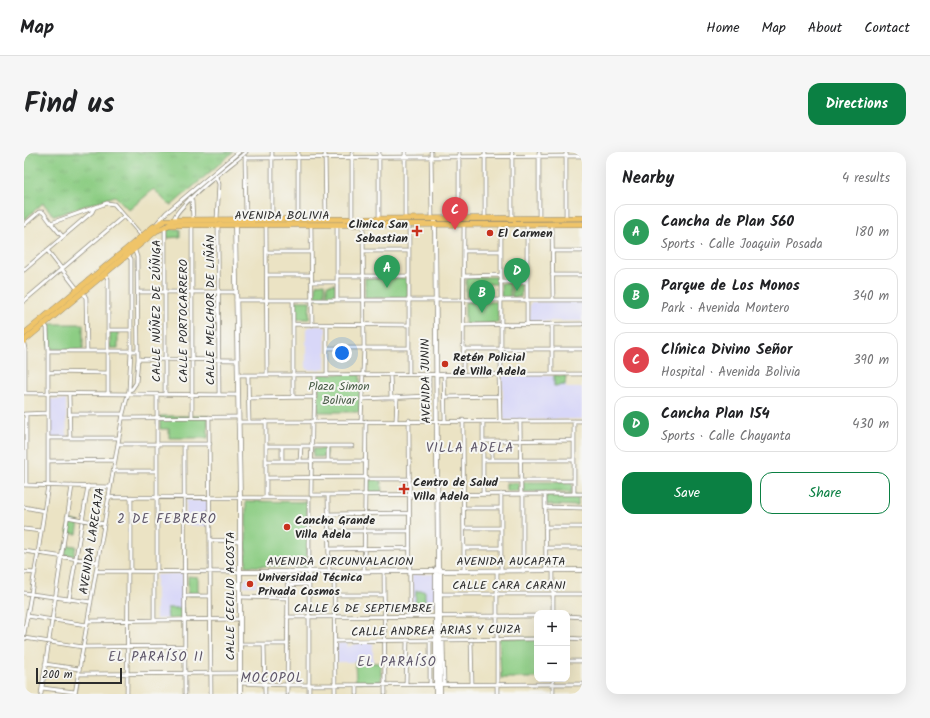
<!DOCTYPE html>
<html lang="en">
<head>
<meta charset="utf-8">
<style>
  :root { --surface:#fff; --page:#f6f6f6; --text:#202124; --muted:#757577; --line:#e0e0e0; --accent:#0b8043 }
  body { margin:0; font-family:Kalam,sans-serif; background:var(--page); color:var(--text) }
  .controls { position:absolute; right:12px; bottom:12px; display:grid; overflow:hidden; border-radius:8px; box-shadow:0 4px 16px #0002 }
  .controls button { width:36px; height:36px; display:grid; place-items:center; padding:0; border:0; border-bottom:1px solid var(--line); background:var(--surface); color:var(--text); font:20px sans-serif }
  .scale { position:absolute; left:12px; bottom:10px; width:86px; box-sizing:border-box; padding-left:4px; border:2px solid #2b2b2b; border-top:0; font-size:11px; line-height:14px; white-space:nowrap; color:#2b2b2b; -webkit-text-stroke:3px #f6f6f2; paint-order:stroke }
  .you { position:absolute; left:318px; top:201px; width:14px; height:14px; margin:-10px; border:3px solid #fff; border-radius:50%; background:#1a73e8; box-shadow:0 0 0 6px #1a73e833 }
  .badge { display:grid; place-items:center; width:26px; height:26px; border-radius:50%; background:var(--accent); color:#fff; font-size:13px; font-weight:700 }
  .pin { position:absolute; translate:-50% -33px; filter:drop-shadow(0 1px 2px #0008) }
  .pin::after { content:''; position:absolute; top:21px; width:14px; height:12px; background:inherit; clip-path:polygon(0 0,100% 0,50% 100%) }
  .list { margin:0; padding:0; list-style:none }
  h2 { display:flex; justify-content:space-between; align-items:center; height:52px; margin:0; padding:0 16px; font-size:17px }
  h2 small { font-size:13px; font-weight:400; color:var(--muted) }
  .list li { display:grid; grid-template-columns:26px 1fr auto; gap:12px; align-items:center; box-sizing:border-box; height:56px; margin:0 8px 8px; padding:0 8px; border:1px solid var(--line); border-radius:12px }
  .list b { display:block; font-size:15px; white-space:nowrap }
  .list p { margin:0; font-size:13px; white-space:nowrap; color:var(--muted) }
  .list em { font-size:13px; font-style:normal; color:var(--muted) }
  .actions { display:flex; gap:8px; padding:12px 16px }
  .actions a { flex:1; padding:9px 0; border:1px solid var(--accent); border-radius:12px; text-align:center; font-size:14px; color:var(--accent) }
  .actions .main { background:var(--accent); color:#fff }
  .map { position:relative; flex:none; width:558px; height:542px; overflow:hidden; border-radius:12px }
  header { display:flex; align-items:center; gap:24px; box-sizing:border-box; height:56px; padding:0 20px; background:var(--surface); border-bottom:1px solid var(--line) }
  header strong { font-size:19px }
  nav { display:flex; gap:22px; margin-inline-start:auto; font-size:14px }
  .intro { display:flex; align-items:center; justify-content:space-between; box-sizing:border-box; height:96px; padding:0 24px }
  h1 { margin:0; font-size:28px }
  .button { padding:10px 18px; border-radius:12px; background:var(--accent); color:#fff; font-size:14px; font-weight:700 }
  main { display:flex; gap:24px; padding:0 24px }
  aside { flex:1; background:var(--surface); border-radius:12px; box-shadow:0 4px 16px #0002 }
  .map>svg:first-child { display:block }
  .built { fill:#d8d7f8 }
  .grass { fill:url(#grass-tufts); stroke:#5c7c58 }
  .park { fill:#8dcd84; stroke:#5c7c58 }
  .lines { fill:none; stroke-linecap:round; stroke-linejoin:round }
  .minor-casing { stroke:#8b8778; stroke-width:4.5 }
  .tertiary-casing { stroke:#8b8778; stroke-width:5.5 }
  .primary-casing { stroke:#8b8778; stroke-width:6 }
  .minor { stroke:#fff; stroke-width:3 }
  .tertiary { stroke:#fff; stroke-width:4 }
  .primary { stroke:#efc469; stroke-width:5 }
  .poi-dot { fill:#c8321e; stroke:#f6f6f2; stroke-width:1.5 }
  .labels { text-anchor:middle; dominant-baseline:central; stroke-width:4; stroke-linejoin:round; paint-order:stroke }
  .street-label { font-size:12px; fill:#2b2b2b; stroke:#f6f6f2 }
  .poi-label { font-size:12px; font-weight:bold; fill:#2b2b2b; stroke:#f6f6f2; text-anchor:start }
  .park-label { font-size:12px; fill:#485c46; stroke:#f6f6f2 }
  .neighbourhood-label { font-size:13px; letter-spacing:1px; fill:#5e5669; stroke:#f6f6f2 }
</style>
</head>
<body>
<header>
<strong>Map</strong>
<nav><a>Home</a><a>Map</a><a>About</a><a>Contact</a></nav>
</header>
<div class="intro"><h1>Find us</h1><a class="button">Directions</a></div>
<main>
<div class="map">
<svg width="558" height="542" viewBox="0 0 558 542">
  <defs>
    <pattern id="grass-tufts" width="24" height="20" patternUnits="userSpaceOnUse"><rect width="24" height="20" fill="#8dcd84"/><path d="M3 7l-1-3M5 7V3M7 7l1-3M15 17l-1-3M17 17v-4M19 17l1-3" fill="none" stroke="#7ab072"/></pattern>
  </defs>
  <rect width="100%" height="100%" fill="#f6f6f2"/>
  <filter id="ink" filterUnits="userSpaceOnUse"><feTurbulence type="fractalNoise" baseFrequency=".025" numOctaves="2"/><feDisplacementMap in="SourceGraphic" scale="8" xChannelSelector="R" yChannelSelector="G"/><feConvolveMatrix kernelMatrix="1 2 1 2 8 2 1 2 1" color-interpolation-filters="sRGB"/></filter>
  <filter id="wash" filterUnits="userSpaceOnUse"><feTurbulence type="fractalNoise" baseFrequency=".012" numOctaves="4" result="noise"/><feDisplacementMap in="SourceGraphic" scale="16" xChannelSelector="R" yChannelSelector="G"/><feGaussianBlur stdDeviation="0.9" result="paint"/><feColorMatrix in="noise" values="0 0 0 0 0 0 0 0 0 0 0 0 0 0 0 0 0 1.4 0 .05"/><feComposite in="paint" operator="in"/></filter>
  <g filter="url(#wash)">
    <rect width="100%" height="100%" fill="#ebe3c4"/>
    <path class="built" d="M507,150h51v19h-52l-1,-2 1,-15z
      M299,173l3,2 -1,42 -17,1 -2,-3v-38l3,-2z
      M478,223l64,1v12h16v31l-76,1 -2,-1z
      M26,247l16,1 1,39h-17z
      M162,348l22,1v25l-22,-1z
      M159,421v44l-2,1 -25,1v-44z
      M411,422v32l-23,1v-32z
      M221,426h12l-1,8h-13z
      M315,491h8l1,4 10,-4h15v19h-36v-18z"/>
    <path class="grass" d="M0,0h209l-61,53 -4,-1 -14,-15 -25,21 -14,-14 -61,20 -11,-13 -19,17z"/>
    <path class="park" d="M143,77h13v8l-13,1z
      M453,125h21v7h-21v13h-11v-19z
      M341,126h43v20h-43z
      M301,131v15h-9v-14z
      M477,131h9v15h-9z
      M311,132v13h-8v-12z
      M488,132h9v13h-9z
      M272,149h14l-1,18h-14z
      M441,150h33v21l-33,1z
      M26,172h33v26l-34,-1z
      M86,180h8v16h-8z
      M295,222h41v38h-42z
      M530,223l12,1 -1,9 -11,1z
      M136,264h48v22h-39v-9h-9z
      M289,297h13v8h-13z
      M344,328h13l1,13 -14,1z
      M499,330h49v10h-49z
      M482,331h13v8h-13z
      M521,343h33v11l-31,-1z
      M222,349l61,1v65l-61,-1z
      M46,368l9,2 -2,12 -10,-1z
      M41,393l11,1 -2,10 -10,-1z
      M164,424l10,1v14l4,4h-14z
      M392,439h9v14h-10z
      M143,456h16v9l-2,1 -13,1z
      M475,486h38v40h-36z
      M331,510l26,1v19h-25z"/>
  </g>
  <g filter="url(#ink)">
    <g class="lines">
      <g class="minor-casing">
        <path id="minor" d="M274,0v68
          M301,0l1,67
          M328,0v67
          M355,0v67
          M407,0l1,67
          M461,0v67
          M488,0v67
          M542,0v66
          M221,5l1,63
          M221,6l337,-2
          M192,25l3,7 -2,35
          M166,46l2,3 1,18
          M515,66v-66
          M150,67c3,-14 58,-55 72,-67
          M381,67v-67
          M435,67v-67
          M248,68v-68
          M27,71l12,14
          M133,71l9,-10 73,-61
          M477,72v150
          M503,72v100
          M528,72l1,76
          M0,73l15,-13h4l8,11 56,-20 7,1 28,32
          M168,73v192
          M194,73l1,170
          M242,73l1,150
          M287,73l1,100
          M313,73v75
          M23,98l31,40
          M340,99h45
          M440,99h36
          M528,99h30
          M243,100h44
          M0,118l68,-58 2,-4
          M81,122l3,5v115
          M243,123h44
          M528,123h30
          M313,124h72
          M440,124l36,-1
          M287,130h26
          M476,130h27
          M59,140l3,6 1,53
          M114,140h98
          M212,148h346
          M269,148v97
          M0,149l100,-85
          M269,172l116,1
          M440,173l118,-1
          M84,178h22
          M0,192l1,5v44
          M303,196h82
          M439,197h119
          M24,199h89
          M114,207l99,1
          M24,220l60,1
          M303,222v-49
          M366,222l1,24
          M385,222v-149
          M405,222v46
          M420,222l1,46
          M439,222l1,-150
          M475,222l1,47
          M528,222v-50
          M214,223l344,-1
          M224,223l1,46
          M105,238l3,-1 4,-6 2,-24 -1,-102 -3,-9
          M0,241l214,2
          M45,242l1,44
          M133,243v176
          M141,243v-169
          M420,245l56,-1
          M224,246l67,-1
          M338,247l67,-3
          M0,262l24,-1
          M2,262v70
          M46,262h53
          M185,265l2,277
          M99,266l115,-1
          M372,268l1,-23
          M385,268l1,197
          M439,268l1,151
          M242,269v76
          M290,269l1,-46
          M337,269l3,-74 -1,-122
          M496,269l1,73
          M214,270l344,-1
          M24,286h71
          M459,289l91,-1
          M94,292h92
          M160,292l1,250
          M242,294h86
          M459,308h91
          M468,308v-19
          M25,309l66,-1
          M242,309h100
          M258,309v-15
          M276,309l1,-15
          M304,309v-15
          M89,319h44
          M242,326l100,-1
          M342,327h44
          M459,329h91
          M0,333l86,2
          M459,342v-73
          M477,342v77
          M499,342v77
          M521,342l1,76
          M550,342v-73
          M287,343l271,-1
          M287,343l1,-74
          M304,343l1,76
          M84,345l201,1
          M285,346v196
          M0,355l20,4
          M521,355l37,1
          M439,356h38
          M305,362l80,-1
          M43,365l37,7
          M521,375h37
          M440,376h37
          M0,377l17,2
          M305,379h80
          M186,388l30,1
          M440,396h37
          M522,396h36
          M305,397l81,-1
          M0,399l74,11
          M72,419l144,1
          M107,419v-74
          M130,419v49
          M310,419l1,123
          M340,419l2,-150
          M360,419l1,123
          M473,419v123
          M0,420l11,1
          M263,433l22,-1
          M0,441l67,9
          M414,442h144
          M311,443h49
          M160,444h26
          M216,445l47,1
          M45,447l19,-113
          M529,461v-42
          M3,464l60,9
          M543,464l15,1
          M263,465l250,-1
          M64,469l152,-2
          M0,482l14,-81 10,-68v-134l-1,-23 -3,-5
          M0,486l59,9 101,-1
          M543,486l15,1
          M447,487l1,45
          M419,488l1,44
          M311,489l202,-2
          M216,492h47
          M240,492l1,50
          M543,509h15
          M21,512l34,5
          M54,522l162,-1
          M216,531l47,2 295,-1
          M382,532l1,-44
          M406,532v-44
          M333,533v9
          M18,536l33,4
          M17,542l31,-208
          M51,542l48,-280 6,-24 2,-39v-92l-4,-5
          M103,542l1,-123
          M263,542l1,-123
          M529,542v-15"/>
      </g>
      <g class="tertiary-casing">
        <path id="tertiary" d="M411,69l3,346 2,4v123
          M211,73l5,272v197
          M216,420l342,-2
          M412,542v-125"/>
      </g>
      <g class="primary-casing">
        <path id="primary" d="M0,182l129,-107 13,-7 416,-2
          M0,189l132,-110 13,-6h23l390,-1"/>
      </g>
      <use href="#minor" class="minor"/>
      <use href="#tertiary" class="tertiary"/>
      <use href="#primary" class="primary"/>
    </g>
  </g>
  <g class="poi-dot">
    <path d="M391 73h4v4h4v4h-4v4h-4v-4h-4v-4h4z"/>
    <circle cx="466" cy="81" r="4"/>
    <circle cx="421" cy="212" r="4"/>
    <path d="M378 331h4v4h4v4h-4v4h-4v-4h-4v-4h4z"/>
    <circle cx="263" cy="375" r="4"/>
    <circle cx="226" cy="432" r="4"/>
  </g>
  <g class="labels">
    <g class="street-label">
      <text x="258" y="63">AVENIDA BOLIVIA</text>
      <text transform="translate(186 158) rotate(-90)">CALLE MELCHOR DE LIÑÁN</text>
      <text transform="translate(132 159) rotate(-90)">CALLE NÚÑEZ DE ZÚÑIGA</text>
      <text transform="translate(159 169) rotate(-90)">CALLE PORTOCARRERO</text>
      <text transform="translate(402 229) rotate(-91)">AVENIDA JUNIN</text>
      <text transform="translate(68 389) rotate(-81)">AVENIDA LARECAJA</text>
      <text x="316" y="409">AVENIDA CIRCUNVALACION</text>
      <text x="487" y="409">AVENIDA AUCAPATA</text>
      <text x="485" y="433">CALLE CARA CARANI</text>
      <text transform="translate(206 444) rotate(-90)">CALLE CECILIO ACOSTA</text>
      <text x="339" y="456">CALLE 6 DE SEPTIEMBRE</text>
      <text transform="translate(412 479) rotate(-1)">CALLE ANDREA ARIAS Y CUIZA</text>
    </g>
    <g class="poi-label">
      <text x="384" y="72" text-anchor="end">Clinica San<tspan x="384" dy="14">Sebastian</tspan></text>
      <text x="474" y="81">El Carmen</text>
      <text x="429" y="205">Retén Policial<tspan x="429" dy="14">de Villa Adela</tspan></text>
      <text x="389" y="330">Centro de Salud<tspan x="389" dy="14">Villa Adela</tspan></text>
      <text x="271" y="368">Cancha Grande<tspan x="271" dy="14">Villa Adela</tspan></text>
      <text x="234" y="425">Universidad Técnica<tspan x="234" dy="14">Privada Cosmos</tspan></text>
    </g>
    <g class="park-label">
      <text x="315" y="234">Plaza Simon<tspan x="315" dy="14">Bolivar</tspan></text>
    </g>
    <g class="neighbourhood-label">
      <text x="446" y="296">VILLA ADELA</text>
      <text x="143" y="367">2 DE FEBRERO</text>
      <text x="132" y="505">EL PARAÍSO II</text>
      <text x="373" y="510">EL PARAÍSO</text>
      <text x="248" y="526">MOCOPOL</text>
    </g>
  </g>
</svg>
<div class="controls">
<button>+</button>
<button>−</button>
</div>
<div class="scale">200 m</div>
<div class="you"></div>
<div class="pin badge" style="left:363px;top:136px;background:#2e9e5b">A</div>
<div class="pin badge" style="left:458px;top:161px;background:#2e9e5b">B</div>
<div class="pin badge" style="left:431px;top:78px;background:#e0444e">C</div>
<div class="pin badge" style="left:493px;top:139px;background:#2e9e5b">D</div>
</div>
<aside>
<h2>Nearby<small>4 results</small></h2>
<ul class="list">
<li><span class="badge" style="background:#2e9e5b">A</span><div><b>Cancha de Plan 560</b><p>Sports · Calle Joaquin Posada</p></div><em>180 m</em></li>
<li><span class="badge" style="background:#2e9e5b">B</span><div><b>Parque de Los Monos</b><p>Park · Avenida Montero</p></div><em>340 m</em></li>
<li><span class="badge" style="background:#e0444e">C</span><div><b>Clínica Divino Señor</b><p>Hospital · Avenida Bolivia</p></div><em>390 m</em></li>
<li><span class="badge" style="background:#2e9e5b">D</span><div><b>Cancha Plan 154</b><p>Sports · Calle Chayanta</p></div><em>430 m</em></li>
</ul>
<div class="actions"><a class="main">Save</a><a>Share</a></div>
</aside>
</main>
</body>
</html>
